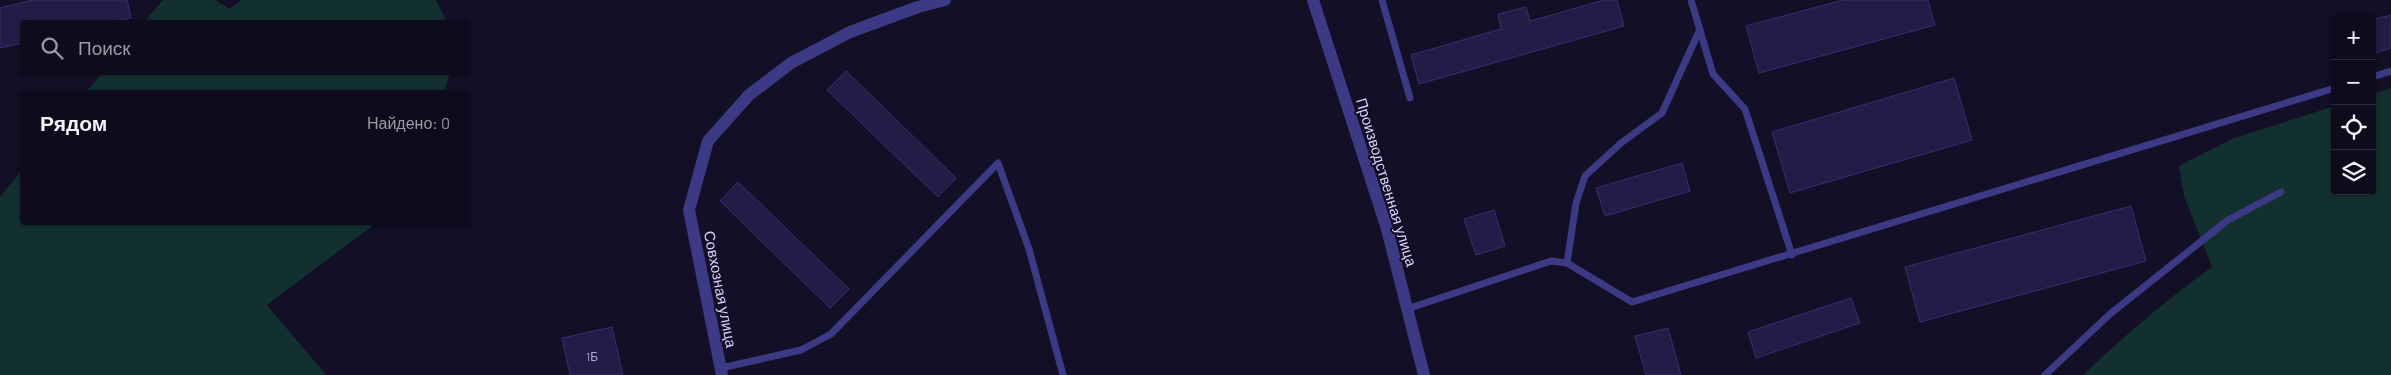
<!DOCTYPE html>
<html lang="ru">
<head>
<meta charset="utf-8">
<style>
  :root { --surface:#0e0b1c; --page:#171425; --text:#f1f3f6; --muted:#9b9ba3; --line:#2e2b3b }
  body { margin:0; font-family:Barlow,sans-serif; background:var(--page); color:var(--text) }
  .controls { position:absolute; right:15px; top:15px; display:grid; overflow:hidden; border-radius:5px; box-shadow:0 1px 4px #0004 }
  .controls button { width:45px; height:45px; display:grid; place-items:center; padding:0; border:0; border-bottom:1px solid var(--line); background:var(--surface); color:var(--text); font:25px sans-serif }
  .list { margin:0; padding:0; list-style:none }
  h2 { display:flex; justify-content:space-between; align-items:center; height:65px; margin:0; padding:0 20px; font-size:21px }
  h2 small { font-size:16px; font-weight:400; color:var(--muted) }
  .icon { flex:none; width:28px; height:28px; fill:none; stroke:currentColor; stroke-width:2; stroke-linecap:round; stroke-linejoin:round }
  .map { position:relative; flex:none; width:2391px; height:375px; overflow:hidden }
  .search { position:absolute; background:var(--surface); box-shadow:0 1px 4px #0004; left:20px; top:20px; width:450px; height:55px; display:flex; align-items:center; gap:12px; box-sizing:border-box; padding:0 18px; border-radius:5px; color:var(--muted); font-size:19px }
  .panel { position:absolute; background:var(--surface); box-shadow:0 1px 4px #0004; left:20px; top:90px; width:450px; height:135px; border-radius:5px }
  .map>svg:first-child { display:block }
  .green { fill:#12302f }
  .building { fill:#241b47; stroke:#3b2d73 }
  .lines { fill:none; stroke-linecap:round; stroke-linejoin:round }
  .lane { stroke:#3d3a85; stroke-width:7 }
  .street { stroke:#3d3a85; stroke-width:12 }
  .labels { text-anchor:middle; dominant-baseline:central; stroke-width:4; stroke-linejoin:round; paint-order:stroke }
  .number-label { font-size:12px; fill:#aca6d1 }
  .street-label { font-size:15px; fill:#d9d4ff; stroke:#130f26 }
</style>
</head>
<body>
<div class="map">
<svg width="2391" height="375" viewBox="0 0 2391 375">
  <rect width="100%" height="100%" fill="#130f26"/>
  <path class="green" d="M163,0h52l14,9 13,-9h194l11,22h-303z
    M103,72h347v1l-6,19h-358z
    M2391,88v287h-308c41,-39 83,-75 129,-108l-28,-71 -5,-30 55,-28 101,-32v85h37v-97z
    M22,170v52l354,1 -109,82 59,70h-326v-178z"/>
  <path class="building" d="M33,0h94l4,18 -21,4h-88v21l-22,5v-40z
    M1604,0h13l7,26 -205,58 -8,-29 90,-26 -3,-15 28,-7 4,14z
    M1843,0h85l7,25 -176,48 -13,-47z
    M2391,15v33l-19,6v-34z
    M846,71l110,107 -18,19 -111,-107z
    M1954,78l18,62 -182,53 -18,-61z
    M1682,163l8,28 -85,25 -9,-28z
    M738,182l111,107 -19,19 -110,-107z
    M2131,206l15,55 -226,61 -15,-55z
    M1494,210l11,36 -29,9 -12,-36z
    M1851,298l9,25 -104,35 -8,-26z
    M612,327l11,48h-53l-8,-37z
    M1668,328l13,47h-35l-11,-39z"/>
  <g class="lines">
    <path class="lane" d="M1382,0l28,98
      M1691,0l22,74 32,35 47,146
      M2372,77l19,-6
      M1567,263l9,-60 9,-27 36,-33 41,-30 38,-84
      M1407,309l144,-48 16,2 65,39 703,-214
      M721,368l80,-18 30,-16 167,-171 31,86 34,126
      M2045,375l65,-61 118,-94 53,-28"/>
    <path class="street" d="M1313,0l74,229 37,146
      M722,375l-33,-165 19,-69 41,-46 42,-32 59,-31 68,-25 27,-7"/>
  </g>
  <g class="labels">
    <g class="number-label">
      <text x="592" y="356">1Б</text>
    </g>
    <g class="street-label">
      <text transform="translate(1387 182) rotate(73)">Производственная улица</text>
      <text transform="translate(721 289) rotate(79)">Совхозная улица</text>
    </g>
  </g>
</svg>
<div class="controls">
<button>+</button>
<button>−</button>
<button><svg class="icon" aria-label="locate" viewBox="0 0 24 24"><circle cx="12" cy="12" r="6"/><path d="M12 2v4M12 18v4M2 12h4M18 12h4"/></svg></button>
<button><svg class="icon" aria-label="layers" viewBox="0 0 24 24"><path d="M12 4l9 5-9 5-9-5zM3 14l9 5 9-5"/></svg></button>
</div>
<div class="search"><svg class="icon" aria-label="search" viewBox="0 0 24 24"><circle cx="10" cy="10" r="6"/><path d="M15 15l6 6"/></svg>Поиск</div>
<section class="panel">
<h2>Рядом<small>Найдено: 0</small></h2>
<ul class="list">
</ul>
</section>
</div>
</body>
</html>
